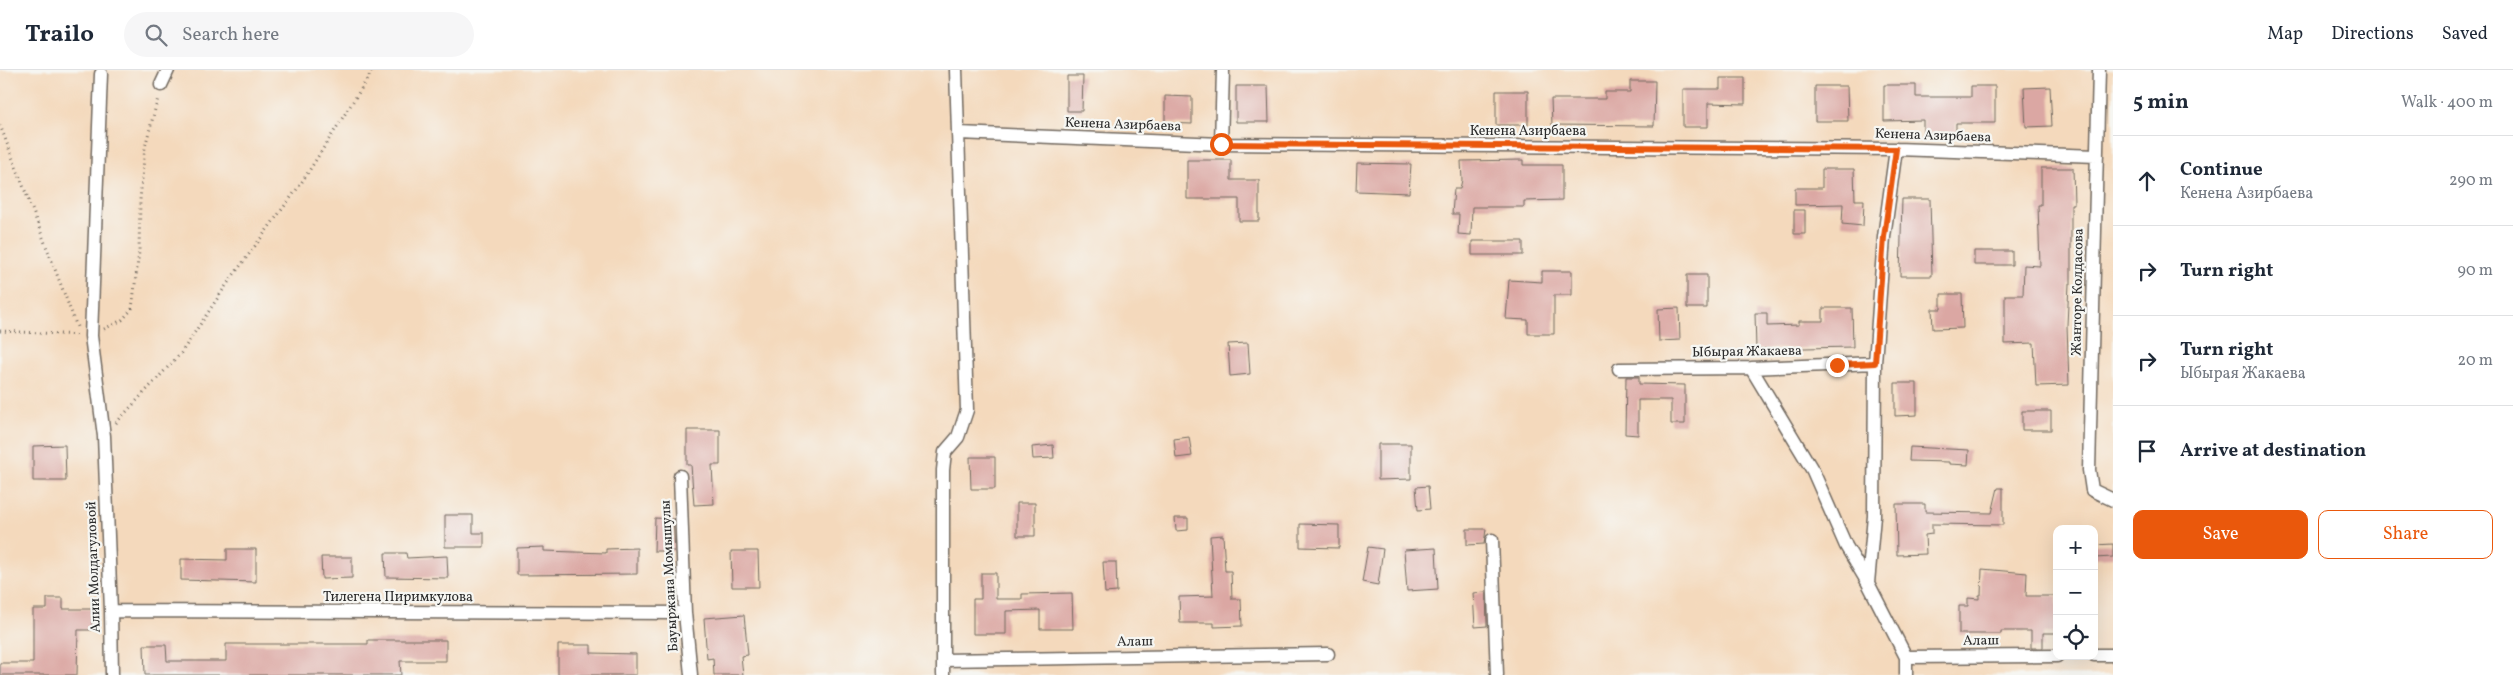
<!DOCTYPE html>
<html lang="en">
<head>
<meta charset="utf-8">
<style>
  :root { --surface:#fff; --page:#f6f6f7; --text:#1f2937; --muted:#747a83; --line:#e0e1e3; --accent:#ea580c }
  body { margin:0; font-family:Vollkorn,serif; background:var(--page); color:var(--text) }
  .controls { position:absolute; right:15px; bottom:15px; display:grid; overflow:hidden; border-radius:10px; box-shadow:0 5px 20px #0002 }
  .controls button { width:45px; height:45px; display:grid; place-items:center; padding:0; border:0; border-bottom:1px solid var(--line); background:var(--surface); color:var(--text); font:25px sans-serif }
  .stop { position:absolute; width:15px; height:15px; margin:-11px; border:4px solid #ea580c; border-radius:50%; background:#fff }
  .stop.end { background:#ea580c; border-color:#fff; box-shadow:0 1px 5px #0008 }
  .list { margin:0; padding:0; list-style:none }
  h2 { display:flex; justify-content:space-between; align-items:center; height:65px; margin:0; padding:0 20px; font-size:21px }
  h2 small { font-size:16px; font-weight:400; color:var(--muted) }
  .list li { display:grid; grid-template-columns:32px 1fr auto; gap:15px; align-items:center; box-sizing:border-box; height:90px; padding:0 20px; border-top:1px solid var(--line) }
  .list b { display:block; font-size:19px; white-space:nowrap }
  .list p { margin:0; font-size:16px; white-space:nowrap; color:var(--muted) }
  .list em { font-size:16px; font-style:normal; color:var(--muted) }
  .actions { display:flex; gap:10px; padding:15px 20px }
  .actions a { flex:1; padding:11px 0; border:1px solid var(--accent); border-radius:10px; text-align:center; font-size:18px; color:var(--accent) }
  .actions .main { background:var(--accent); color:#fff }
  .icon { flex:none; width:28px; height:28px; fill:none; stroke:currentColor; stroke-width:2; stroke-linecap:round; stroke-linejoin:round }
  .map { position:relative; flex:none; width:2113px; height:605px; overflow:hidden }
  header { display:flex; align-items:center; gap:30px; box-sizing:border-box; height:70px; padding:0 25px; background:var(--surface); border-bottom:1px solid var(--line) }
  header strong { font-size:24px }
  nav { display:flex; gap:28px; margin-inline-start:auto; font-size:18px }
  .search { width:350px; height:45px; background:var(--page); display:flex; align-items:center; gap:12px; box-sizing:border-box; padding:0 18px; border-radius:28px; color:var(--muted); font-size:19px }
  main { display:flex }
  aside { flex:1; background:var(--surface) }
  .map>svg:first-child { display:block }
  .building { fill:#dba7a3 }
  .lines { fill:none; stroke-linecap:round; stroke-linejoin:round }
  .minor-casing { stroke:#71685e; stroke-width:15 }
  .path { stroke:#71685e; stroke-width:3; stroke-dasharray:1 4; stroke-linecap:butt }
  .minor { stroke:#fff; stroke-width:12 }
  .route { stroke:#ea580c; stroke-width:6 }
  .labels { text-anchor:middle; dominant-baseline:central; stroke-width:4.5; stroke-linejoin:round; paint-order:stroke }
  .street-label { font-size:14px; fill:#2b2b2b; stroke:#f6f6f2 }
</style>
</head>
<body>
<header>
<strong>Trailo</strong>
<div class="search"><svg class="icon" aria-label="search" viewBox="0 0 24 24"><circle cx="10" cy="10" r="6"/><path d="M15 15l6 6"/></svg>Search here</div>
<nav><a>Map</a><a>Directions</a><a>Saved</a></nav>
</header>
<main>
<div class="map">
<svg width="2113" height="605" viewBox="0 0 2113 605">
  <rect width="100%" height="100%" fill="#f6f6f2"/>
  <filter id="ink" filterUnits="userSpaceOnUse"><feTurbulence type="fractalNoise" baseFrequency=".02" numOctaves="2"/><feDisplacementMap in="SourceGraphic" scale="10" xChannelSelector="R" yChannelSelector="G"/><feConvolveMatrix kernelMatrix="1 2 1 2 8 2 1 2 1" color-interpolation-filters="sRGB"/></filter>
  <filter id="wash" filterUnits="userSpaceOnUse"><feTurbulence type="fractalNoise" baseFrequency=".0096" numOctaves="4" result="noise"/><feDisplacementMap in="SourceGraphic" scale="20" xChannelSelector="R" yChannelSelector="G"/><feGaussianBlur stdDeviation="1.12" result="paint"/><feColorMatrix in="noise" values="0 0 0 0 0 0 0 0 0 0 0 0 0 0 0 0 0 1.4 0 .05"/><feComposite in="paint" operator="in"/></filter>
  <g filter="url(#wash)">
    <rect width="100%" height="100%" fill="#f4d9bc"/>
    <g id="blocks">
      <path class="building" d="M1067,6h16l-1,35h-15z
        M1720,8h25v26l-37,-1v24h-25v-38h37z
        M1630,11h25l-1,45 -102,-1 -1,-26h54v-7h25z
        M1884,15h32v12h55v-11h24v37h-39v9l-33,1v-13l-39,1z
        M1236,16h32l1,36h-33z
        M1815,16h32l1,35h-33z
        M2050,17l2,39 -26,1 -2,-39z
        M1496,21h32v34h-32z
        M1165,26l27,1v27l-27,-1z
        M1187,90h44v20h28v41h-20v-22h-52z
        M1523,90v5h39v35l-38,1v6h-52l-1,28 -13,-1 1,-20h-7l2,-25h6l2,-9 -1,-19z
        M1357,93l54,1 -2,29 -53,-2z
        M2041,98h32l1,36h-3v80h-2l-2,41 2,60 -33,1 -2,-43 -29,1v-49h18l1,-30 16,1 -2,-61h3z
        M1822,99h32l1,31h9l-1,26 -21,-2 1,-20 -48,1v-17h27z
        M1902,129h28l2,77h-32z
        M1794,140h11v24h-11z
        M1472,171h51v14h-51z
        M1974,181h38v14h-38z
        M1542,201h30v24h-18v39h-26v-14l-22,-1 3,-39 33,2z
        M1687,205h20v33h-20z
        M1941,224h21l1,34 -30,1 -1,-20h9z
        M1679,238l1,32 -21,1 -1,-32z
        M1823,238h29l1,39 -97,2 -1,-36h12v13l32,-1v-4h24z
        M1248,273l2,31 -20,2 -2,-32z
        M1626,307h13v7l46,1v39h-14v-24h-33v35l-13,-1z
        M1895,313h22v32l-22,1z
        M2022,341h29v19h-29z
        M687,360h33v35h-8l2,39 -20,1 -3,-40h-4z
        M1189,367l3,19 -16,2 -2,-19z
        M1378,374h33v35l-33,1z
        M65,375l1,36h-33v-35z
        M1053,375l1,13 -21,1 -1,-12z
        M1910,377l59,3 -1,15 -19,-1v-2l-40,-1z
        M970,387h25v32h-24z
        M1428,416l2,23 -12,1 -2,-23z
        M1998,418h5v37l-71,-1v10l-7,1 1,19 -29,1 -1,-51h29v8l67,1z
        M1017,433h18v33h-18z
        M445,445h28v18h11v14h-39z
        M655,448l18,1 2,32h-21z
        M1175,448h13v12l-12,1z
        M1300,454l39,1v23l-39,-1z
        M1467,459h19l-2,15 -17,1z
        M1223,465l2,36h6l1,28h9l1,27 -28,1v-4h-34l-1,-26 34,-1 -3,-60z
        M2113,474v13l-19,1v-13z
        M544,477v4l62,2v-4l31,-1v26l-120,1v-27z
        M1368,477l15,2 -5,36 -16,-3z
        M1436,478l2,41 -31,2 -3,-41z
        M227,479h29v33l-75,-2v-21l46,1z
        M731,481h27l1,36h-27z
        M385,483h21l1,5 40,-2 1,22 -62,-1z
        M321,487h31v21l-30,1z
        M1103,492h13l1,30 -12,1z
        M1982,499l45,4 -1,23h31v37h-14v15h-12v-17h-30v3h-42v-28h9v-8l11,1v-4h2z
        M981,503h15v26h26v-5l50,-1 1,36h-33v-19l-34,1v23h-33v-35h8z
        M1486,522l1,34 -12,1 -2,-34z
        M47,528h16v11h29v21h-14l-1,45h-77v-12h33v-54h14z
        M744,545l4,40 -7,1 2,19h-29l-1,-17 -6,1 -3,-41z
        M368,570h78v21h-46l1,14h-256l-1,-30h22l1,16h59v-17h142z
        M558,575h33v8l45,1v21h-78z"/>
    </g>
  </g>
  <g filter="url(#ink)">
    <use href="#blocks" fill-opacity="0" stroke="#71685e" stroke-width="1"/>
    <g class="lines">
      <g class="minor-casing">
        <path id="minor" d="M2099,0l-10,400 3,20 21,10
          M101,4l-10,262 13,100 7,175 1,64
          M161,15l7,-15
          M959,63l262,11 675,5 201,7
          M1221,74l2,-74
          M1751,298l62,103 33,75 22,37 38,74v18
          M1619,299l132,-1 124,-5
          M680,406l5,137 6,62
          M1492,470l5,135
          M1868,513l6,-67 1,-153 9,-126 12,-88
          M111,541l574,2
          M2094,585h19
          M1906,587l151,-1
          M943,590l385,-6
          M943,605v-205l2,-18 13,-15 9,-27 -11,-340"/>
      </g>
      <path class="path" d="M0,55l77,202
        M104,259l18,-9 10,-11 7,-57 1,-52 5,-53 13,-49
        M0,261l79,4
        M116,353l65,-70 46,-69 73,-99 73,-115"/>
      <use href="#minor" class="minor"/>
    </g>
  </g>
  <g class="lines" filter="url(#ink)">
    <path class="route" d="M1221,74l675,5 -12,88 -9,126 -38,2"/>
  </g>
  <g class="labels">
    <g class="street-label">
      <text transform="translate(1123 55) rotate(2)">Кенена Азирбаева</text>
      <text x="1528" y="61">Кенена Азирбаева</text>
      <text transform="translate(1933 66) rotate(2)">Кенена Азирбаева</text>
      <text transform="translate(2078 222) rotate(-89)">Жанторе Колдасова</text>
      <text transform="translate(1747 282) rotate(-1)">Ыбырая Жакаева</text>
      <text transform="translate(94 497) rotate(-92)">Алии Молдагуловой</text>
      <text transform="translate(670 506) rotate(-93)">Бауыржана Момышулы</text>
      <text x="398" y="527">Тилегена Пиримкулова</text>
      <text transform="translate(1981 571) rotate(-1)">Алаш</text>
      <text transform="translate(1135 572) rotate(-1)">Алаш</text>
    </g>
  </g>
</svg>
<div class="controls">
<button>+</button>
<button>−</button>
<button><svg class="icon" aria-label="locate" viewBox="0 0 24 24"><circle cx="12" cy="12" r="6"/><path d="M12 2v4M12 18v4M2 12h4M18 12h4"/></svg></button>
</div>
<div class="stop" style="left:1221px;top:74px"></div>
<div class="stop end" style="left:1837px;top:295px"></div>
</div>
<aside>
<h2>5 min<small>Walk · 400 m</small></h2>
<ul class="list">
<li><svg class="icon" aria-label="ahead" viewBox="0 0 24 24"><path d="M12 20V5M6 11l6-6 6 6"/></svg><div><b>Continue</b><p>Кенена Азирбаева</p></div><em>290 m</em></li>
<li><svg class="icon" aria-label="right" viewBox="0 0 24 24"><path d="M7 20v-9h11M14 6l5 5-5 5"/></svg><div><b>Turn right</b></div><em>90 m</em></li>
<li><svg class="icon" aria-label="right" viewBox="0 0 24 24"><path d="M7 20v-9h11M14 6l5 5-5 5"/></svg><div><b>Turn right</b><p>Ыбырая Жакаева</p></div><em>20 m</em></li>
<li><svg class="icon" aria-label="arrive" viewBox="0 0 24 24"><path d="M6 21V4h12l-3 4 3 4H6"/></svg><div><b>Arrive at destination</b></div></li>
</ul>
<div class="actions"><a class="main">Save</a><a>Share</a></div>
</aside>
</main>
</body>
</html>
